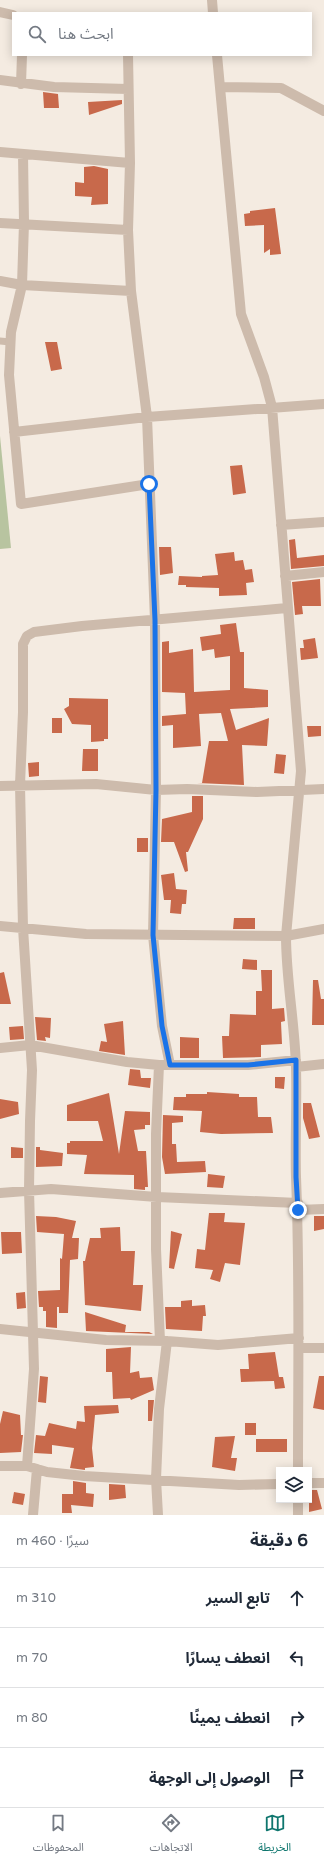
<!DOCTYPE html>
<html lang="ar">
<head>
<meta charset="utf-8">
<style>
  :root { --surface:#fff; --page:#f6f6f7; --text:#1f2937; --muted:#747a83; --line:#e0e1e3; --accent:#0f766e }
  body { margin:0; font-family:"Varela Round","Noto Sans Arabic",sans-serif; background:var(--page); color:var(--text); direction:rtl }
  .controls { position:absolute; right:12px; bottom:12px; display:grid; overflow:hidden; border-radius:0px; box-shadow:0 2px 10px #0003 }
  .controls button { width:36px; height:36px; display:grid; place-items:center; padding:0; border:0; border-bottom:1px solid var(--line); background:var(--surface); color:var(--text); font:20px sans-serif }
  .stop { position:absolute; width:12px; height:12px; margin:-9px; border:3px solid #1a73e8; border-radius:50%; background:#fff }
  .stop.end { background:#1a73e8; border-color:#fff; box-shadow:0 1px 4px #0008 }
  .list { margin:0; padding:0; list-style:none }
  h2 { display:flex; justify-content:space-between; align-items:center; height:52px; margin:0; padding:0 16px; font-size:17px }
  h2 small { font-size:13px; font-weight:400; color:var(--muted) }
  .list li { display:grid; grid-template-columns:26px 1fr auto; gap:12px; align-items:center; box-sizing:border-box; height:60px; padding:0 16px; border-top:1px solid var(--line) }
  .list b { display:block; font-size:15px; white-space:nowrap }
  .list em { font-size:13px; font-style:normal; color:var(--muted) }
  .icon { flex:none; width:22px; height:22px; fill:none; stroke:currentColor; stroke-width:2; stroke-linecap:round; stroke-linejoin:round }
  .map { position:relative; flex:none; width:324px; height:1515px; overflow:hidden; direction:ltr }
  .search { position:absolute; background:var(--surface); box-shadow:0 2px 10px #0003; left:12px; right:12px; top:12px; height:44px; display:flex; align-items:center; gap:10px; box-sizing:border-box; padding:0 14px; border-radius:0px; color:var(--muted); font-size:15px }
  .sheet { height:292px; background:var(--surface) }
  nav { display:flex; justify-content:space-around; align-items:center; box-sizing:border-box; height:56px; border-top:1px solid var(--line); background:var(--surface); font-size:11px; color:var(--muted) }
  nav a { display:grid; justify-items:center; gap:2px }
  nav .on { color:var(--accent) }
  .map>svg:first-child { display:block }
  .green { fill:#b8c4a0 }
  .building { fill:#c8694b }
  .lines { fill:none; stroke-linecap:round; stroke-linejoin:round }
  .service { stroke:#cdbbac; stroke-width:7 }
  .minor { stroke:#cdbbac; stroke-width:10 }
  .route { stroke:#1a73e8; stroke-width:5 }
</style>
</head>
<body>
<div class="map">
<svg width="324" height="1515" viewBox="0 0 324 1515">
  <rect width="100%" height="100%" fill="#f4ebe1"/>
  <path class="green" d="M0,436l11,112 -11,1z"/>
  <path class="building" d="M43,92l15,2 1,14h-15z
    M122,100v4l-33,11 -1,-13z
    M94,166l14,3v35l-17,1 1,-8 -17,-1v-14l9,1v-16z
    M275,208l6,46 -11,1v-6l-6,4v-28l-19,1 -1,-12 6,-1v-2z
    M45,342h12l5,27 -11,2z
    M242,465l4,28 -13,2 -3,-29z
    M295,539l2,19 27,-3v11l-33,3 -2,-29z
    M159,547h12l2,26 -13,2z
    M234,552l1,9 8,-1 2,10 7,-1 2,13 -8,1 1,12 -28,1v-8l-33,-1v-2h-8l1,-9 23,1v-1l16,-1 -3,-21z
    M320,579l1,27h-19l1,8 -8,1 -3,-33z
    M236,623l4,29h4v36l24,2v17l-38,2 6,21 33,-12 -2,28 -25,-1 2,40 -47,-2h5l7,-42h19l-7,-28 -22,1 2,32 -28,2v-23l-11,1v-10l24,-2 -1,-21 -23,-1v-50l7,-1v12l24,-4 1,43 36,-2v-34l-15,2 -1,-9 -12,2 -2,-14 21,-3 -1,-9z
    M315,638l3,20 -17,2 -1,-12h4l-1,-8z
    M69,698l39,1v40h-4v2l-13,1v-17l-19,-1 -8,-15 5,-3z
    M52,718h10v15h-10z
    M307,726h14v10l-13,1z
    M83,749h15v22h-16z
    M276,754l10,1 -2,19 -10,-1z
    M39,762v14l-10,1 -1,-14z
    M192,796h11v23l-15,33h-2l2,19 -3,1 -11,-30h-13l1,-23 30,-7z
    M137,838h11v14h-11z
    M174,873l2,16 11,1 -1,14h-4l-1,10 -11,-1 1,-13h-7l-3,-25z
    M234,918h21v11h-22z
    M243,959l14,1v10l-15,-1z
    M261,970h11v39l12,-1 1,13 -4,1 1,22 -21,1v12l-38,1 -1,-22h7l1,-22 26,1v-24h6z
    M4,972l7,32h-11v-31z
    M313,980h5l3,19h3v26h-12z
    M35,1017l16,1 -1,20 -5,-1 1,4 -9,-1z
    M123,1021l2,34 -26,-4 2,-10 6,1 -3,-18z
    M23,1026l1,13 -14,1 -1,-13z
    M180,1037l19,1v20h-19z
    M130,1069l10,1 1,8h10l-1,10 -22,-3z
    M275,1077h10l-1,12 -9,-1z
    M207,1092l32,2v3h18l1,20h13l2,16 -52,1 -21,-2 2,-21 -29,-1 1,-13h12v-3h21z
    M109,1093l10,61 6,-43 25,1v13h-5v4l-11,1 4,21h8l2,36h-3v3l-11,-1v-14l-50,-1 3,-19 -20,-1v-11h3v-2h33l-5,-20h-31v-16z
    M0,1099l18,3 1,12 -19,5z
    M303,1103h8l9,34 -11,2 -6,-21z
    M163,1115l20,1v6l-11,1v21h4l1,18 28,-1 1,11 -41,2 -3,-17z
    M11,1147l12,1v10h-12z
    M36,1147h4v3l23,3 -1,13 -26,1z
    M208,1174l17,2 -2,12 -16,-1z
    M209,1213h16l-1,9 21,1 -5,42 -15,-2 -5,19 -10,-3 3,-9 -18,-2 2,-19 8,1z
    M36,1216l20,1 20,4 -4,17h7l-1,21 -8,1 -2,53h-9v-6h-2v21l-11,-1v-16h-3v-4h-4l-1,-16 22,-1v-32l2,1 1,-12 1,-13 -27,-2z
    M314,1216h10v13l-10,2z
    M120,1227l1,24h14l-2,34h10l-2,26 -56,-6 -2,-44h2l5,-23h11l-1,-10z
    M171,1231l11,3 -8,35 -5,-1z
    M1,1232h20l1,21 -20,1z
    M25,1292l1,16 -9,1 -1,-16z
    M192,1300v6l13,-1 1,11h-3l-1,15 -36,-2 -1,-22h16v-6z
    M85,1312l41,13 -1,7h24l4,2 -67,-3z
    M131,1347l-1,26 9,-2 1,7 12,-1 2,13 -23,10 -1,-2 -17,1 -1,-27h-6v-23z
    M275,1352l4,25h4l2,11 -10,1 -1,-8 -33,1 -1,-13h9l-1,-15z
    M40,1376l8,1 -2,26 -8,-1z
    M319,1376h5v34l-11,-2z
    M148,1400h6l-2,21h-4z
    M118,1405l1,8 -24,2 -3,33 2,19 -9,1v2l-15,-2 4,-20 -22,-3v9l-18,-1 2,-18 9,1 4,-13 27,6 1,-8 8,1 -1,-16z
    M3,1411l17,4 1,20h2l-2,17 -21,1v-29z
    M245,1423h11v12h-11z
    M235,1436l-4,22h6l-2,13 -23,-4 3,-30z
    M256,1439h31v13h-31z
    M73,1481l13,2v10l8,1 -1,13 -22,-2 1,8h-10v-19h11z
    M109,1484l16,1 1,13 -17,2z
    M309,1490h8l5,19 -13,3z
    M14,1492l11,2 -2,11 -11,-2z"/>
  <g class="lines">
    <path class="service" d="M0,341l10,1"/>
    <path class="minor" d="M212,0l1,13
      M0,12l13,3
      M128,55l2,108 -2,67 3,61 16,126 8,203 1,170 -3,145 9,91 8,39
      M217,55l24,259 23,63 8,30 29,364 -15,165c0,44 9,88 10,132 1,36 -1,73 0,109 4,98 2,195 2,293
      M0,80l54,7 74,2
      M21,84l1,-29
      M220,87l61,1 43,23
      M0,152l130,11
      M23,154l1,69 -2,62 -11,47 -2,43 12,129 128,-20
      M0,223l128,7
      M0,281l22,4 109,6
      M14,432l133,-15 177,-13
      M281,525l43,-3
      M285,576l39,-4
      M0,786l96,-2 60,6 31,-1 70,3 67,-3
      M0,926l86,8 200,2 38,-7
      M0,1048l30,-3 97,17 32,3h89l48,-5
      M159,1065l-3,69v115l4,92
      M296,1067l28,-3
      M0,1193l51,-4 106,8 141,6
      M298,1210l26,-1
      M0,1329l106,11 61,1 51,4 81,-7
      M299,1348h25
      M0,1466h27l20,6 37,4 155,9 40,-1
      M27,1466l7,-97 -5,-179 1,-69 2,-51 -9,-142 -3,-143 3,-73v-68l4,-8 7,-4 48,-6 205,-18
      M309,1483h15
      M298,1500v15
      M33,1515l4,-46
      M158,1515l-2,-36 3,-70 8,-68"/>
  </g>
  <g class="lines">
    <path class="route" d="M149,484l6,136 1,170 -3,145 9,91 8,39h78l48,-5v117l2,33"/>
  </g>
</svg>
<div class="controls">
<button><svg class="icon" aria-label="layers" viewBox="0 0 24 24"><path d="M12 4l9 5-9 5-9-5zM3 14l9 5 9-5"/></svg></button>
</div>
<div class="stop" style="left:149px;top:484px"></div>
<div class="stop end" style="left:298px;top:1210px"></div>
<div class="search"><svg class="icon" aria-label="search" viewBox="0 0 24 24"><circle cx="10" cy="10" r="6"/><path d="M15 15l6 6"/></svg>ابحث هنا</div>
</div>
<section class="sheet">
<h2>6 دقيقة<small>سيرًا · 460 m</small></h2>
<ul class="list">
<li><svg class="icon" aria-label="ahead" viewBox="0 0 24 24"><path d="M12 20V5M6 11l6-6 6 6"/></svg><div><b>تابع السير</b></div><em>310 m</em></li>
<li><svg class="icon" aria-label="left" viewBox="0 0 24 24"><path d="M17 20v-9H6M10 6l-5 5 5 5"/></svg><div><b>انعطف يسارًا</b></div><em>70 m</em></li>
<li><svg class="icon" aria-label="right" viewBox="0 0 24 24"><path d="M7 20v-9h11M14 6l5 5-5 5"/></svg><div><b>انعطف يمينًا</b></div><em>80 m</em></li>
<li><svg class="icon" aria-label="arrive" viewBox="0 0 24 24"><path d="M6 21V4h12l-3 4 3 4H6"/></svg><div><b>الوصول إلى الوجهة</b></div></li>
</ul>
</section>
<nav>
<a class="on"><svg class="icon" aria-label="map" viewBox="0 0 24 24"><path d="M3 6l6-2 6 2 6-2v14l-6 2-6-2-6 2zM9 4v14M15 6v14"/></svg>الخريطة</a>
<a><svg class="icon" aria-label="directions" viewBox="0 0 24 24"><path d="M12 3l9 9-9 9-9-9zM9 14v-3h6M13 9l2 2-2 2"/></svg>الاتجاهات</a>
<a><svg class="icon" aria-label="saved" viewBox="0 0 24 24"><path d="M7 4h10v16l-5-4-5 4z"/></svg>المحفوظات</a>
</nav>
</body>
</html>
